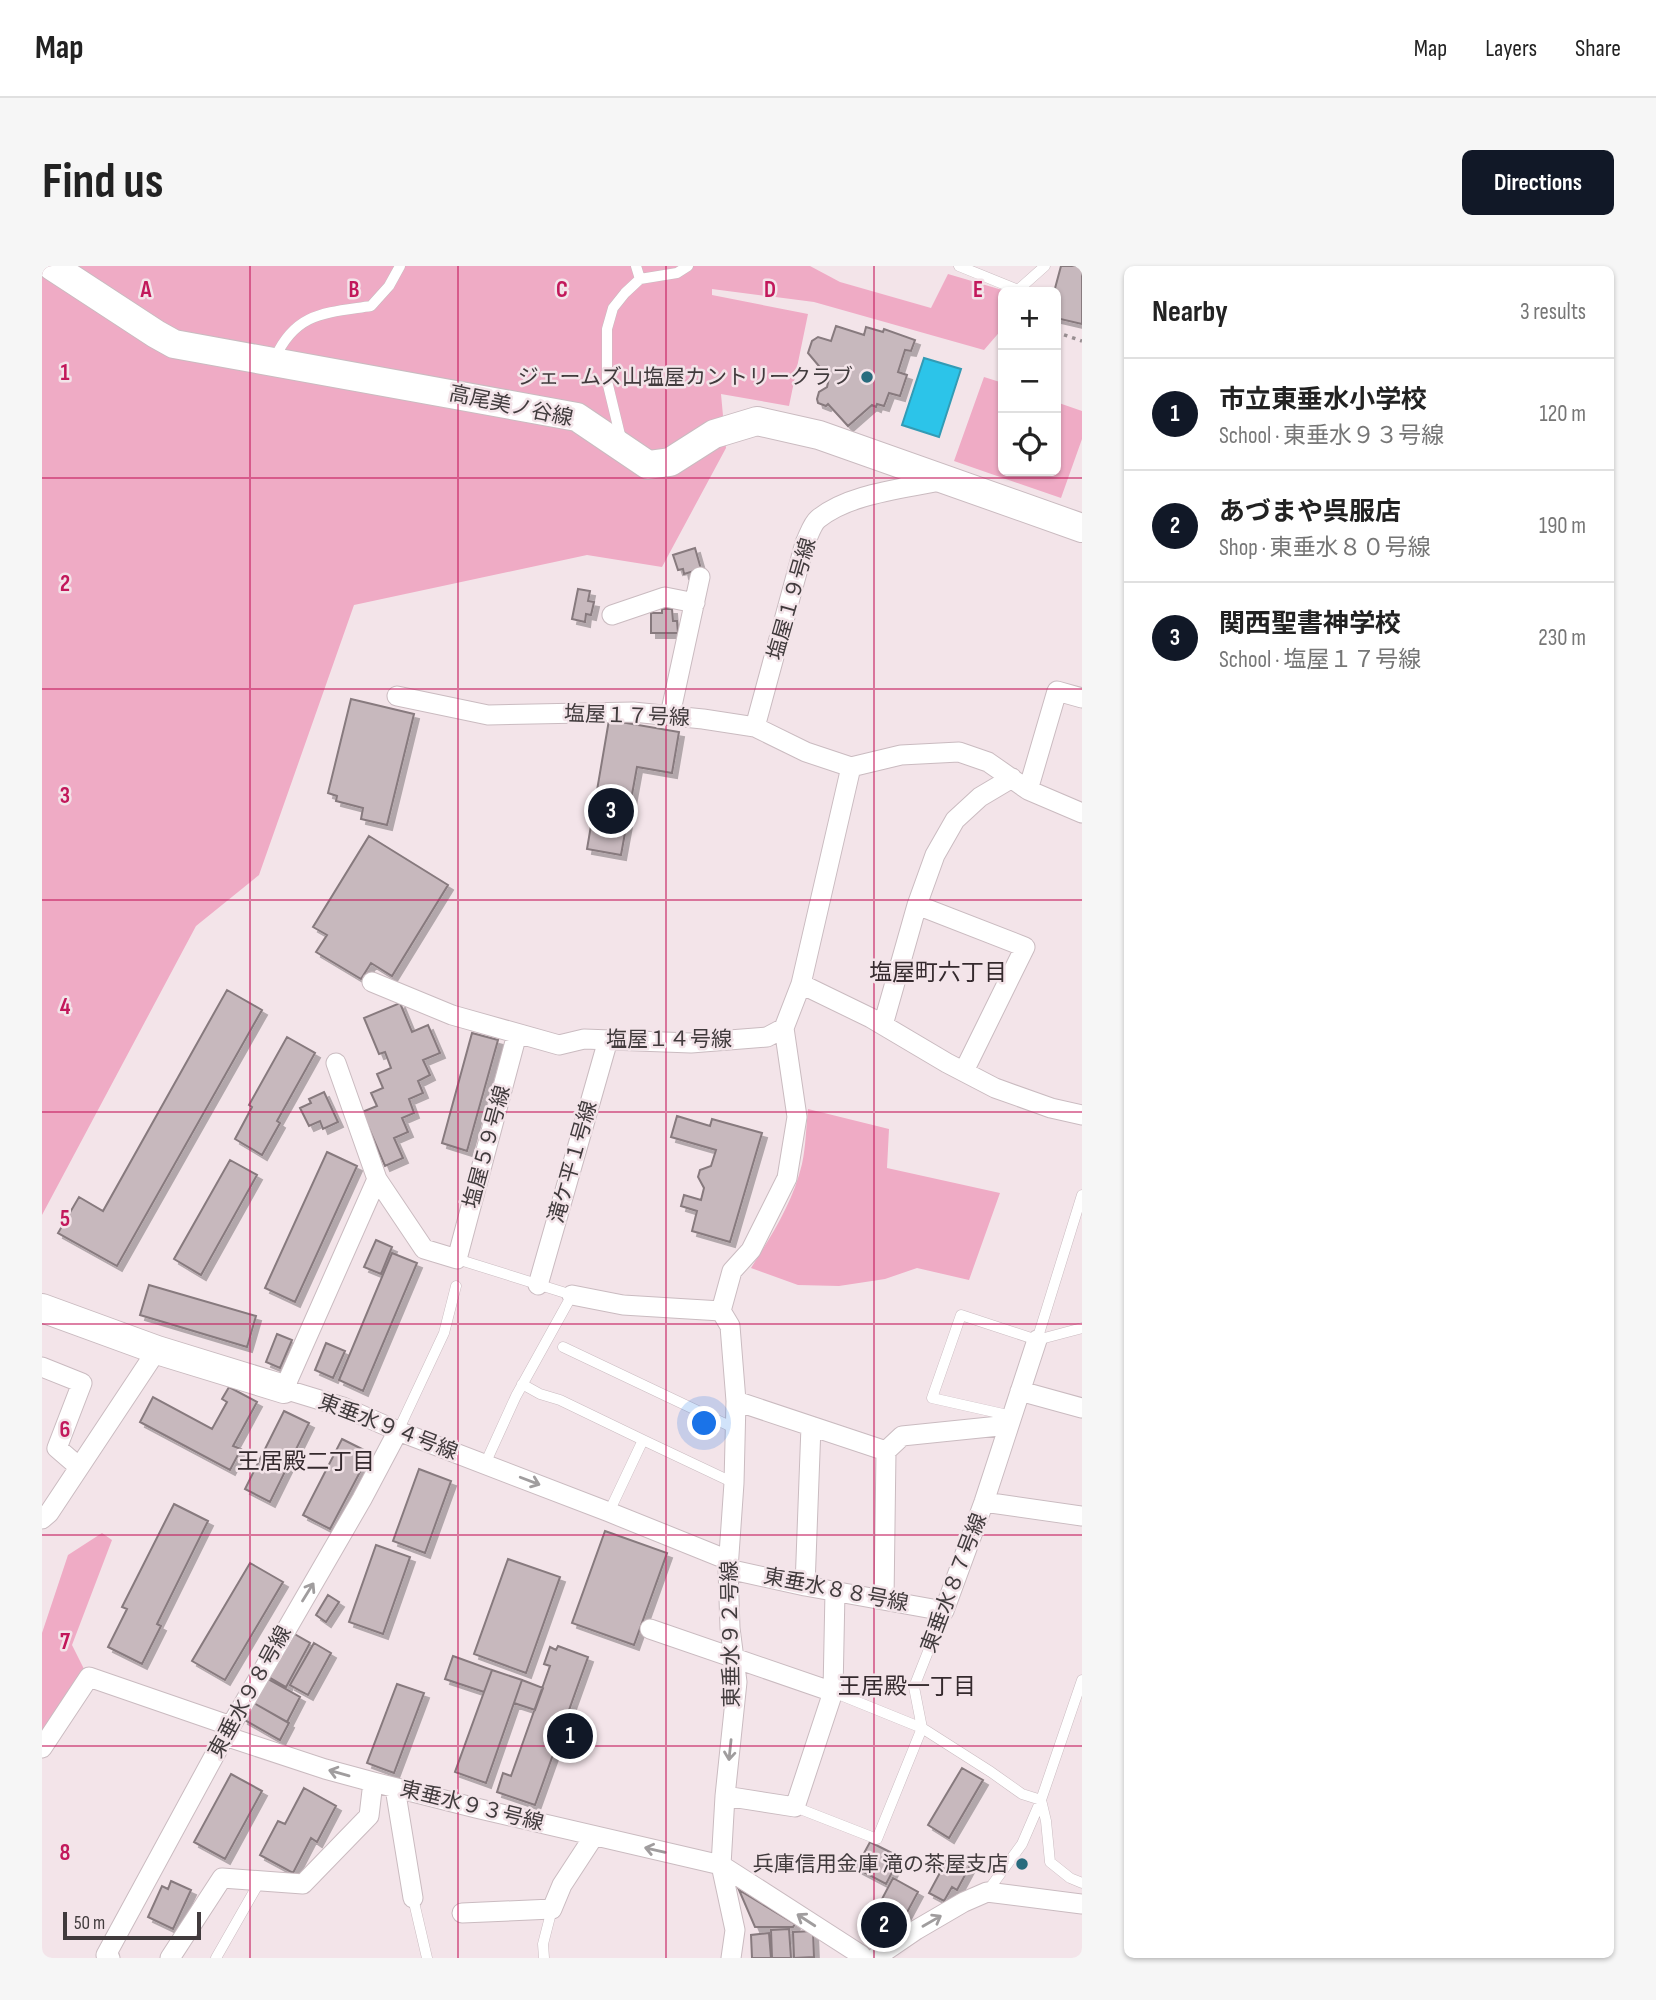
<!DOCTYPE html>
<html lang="en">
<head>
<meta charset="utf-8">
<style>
  :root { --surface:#fff; --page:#f6f6f6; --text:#222; --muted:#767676; --line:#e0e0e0; --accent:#111827 }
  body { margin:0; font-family:"Sofia Sans Condensed","Noto Sans JP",sans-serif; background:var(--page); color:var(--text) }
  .controls { position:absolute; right:21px; top:21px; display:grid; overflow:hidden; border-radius:10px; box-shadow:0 2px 5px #0004 }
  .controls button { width:63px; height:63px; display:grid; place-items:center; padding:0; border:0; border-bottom:2px solid var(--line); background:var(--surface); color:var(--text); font:35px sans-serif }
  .scale { position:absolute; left:21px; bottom:18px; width:138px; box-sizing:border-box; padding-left:7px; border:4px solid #413b3d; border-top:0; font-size:19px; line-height:24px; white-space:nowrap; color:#413b3d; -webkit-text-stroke:5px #f3e4e9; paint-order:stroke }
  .you { position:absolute; left:663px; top:1158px; width:24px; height:24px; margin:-18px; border:5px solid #fff; border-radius:50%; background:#1a73e8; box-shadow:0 0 0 10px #1a73e833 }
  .badge { display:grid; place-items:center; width:46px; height:46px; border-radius:50%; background:var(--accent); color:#fff; font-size:23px; font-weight:700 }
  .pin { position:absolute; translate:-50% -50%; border:4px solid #fff; box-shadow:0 2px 7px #0006 }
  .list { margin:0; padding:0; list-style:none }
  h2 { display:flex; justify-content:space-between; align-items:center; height:91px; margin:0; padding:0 28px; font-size:30px }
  h2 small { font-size:23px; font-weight:400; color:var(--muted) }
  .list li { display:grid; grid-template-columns:46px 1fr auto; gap:21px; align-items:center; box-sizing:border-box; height:112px; padding:0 28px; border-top:2px solid var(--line) }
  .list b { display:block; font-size:26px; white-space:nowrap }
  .list p { margin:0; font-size:23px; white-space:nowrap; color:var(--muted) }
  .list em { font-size:23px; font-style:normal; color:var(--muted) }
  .icon { flex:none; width:38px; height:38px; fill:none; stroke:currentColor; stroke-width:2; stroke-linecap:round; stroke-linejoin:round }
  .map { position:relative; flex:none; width:1040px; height:1692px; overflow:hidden; border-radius:10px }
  header { display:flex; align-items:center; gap:42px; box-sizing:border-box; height:98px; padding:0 35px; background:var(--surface); border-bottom:2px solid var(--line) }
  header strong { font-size:33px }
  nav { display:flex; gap:38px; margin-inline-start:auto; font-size:24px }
  .intro { display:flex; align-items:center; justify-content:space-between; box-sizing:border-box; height:168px; padding:0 42px }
  h1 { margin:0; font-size:49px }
  .button { padding:18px 32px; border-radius:10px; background:var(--accent); color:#fff; font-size:24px; font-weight:700 }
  main { display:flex; gap:42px; padding:0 42px }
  aside { flex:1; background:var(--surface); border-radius:10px; box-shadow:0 2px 5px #0004 }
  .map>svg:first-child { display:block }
  .green { fill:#efabc5 }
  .water { fill:#2cc4e9; stroke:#329bb5; stroke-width:2 }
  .building { fill:#c7b8bd; stroke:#877a7e; stroke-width:2; filter:url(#shadow) }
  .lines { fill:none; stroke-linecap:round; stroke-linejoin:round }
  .lane-casing { stroke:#cabbc0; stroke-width:11 }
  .street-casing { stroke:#cabbc0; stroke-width:21 }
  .secondary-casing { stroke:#cabbc0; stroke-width:30 }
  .path { stroke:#988e91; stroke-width:3.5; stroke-dasharray:3.5 5; stroke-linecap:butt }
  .lane { stroke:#fff; stroke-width:10 }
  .street { stroke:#fff; stroke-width:19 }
  .secondary { stroke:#fff; stroke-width:28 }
  .oneway { stroke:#a09d9e }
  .grid { fill:none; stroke:#c2185b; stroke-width:2; stroke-opacity:0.55 }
  .poi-dot { fill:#296c7e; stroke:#f3e4e9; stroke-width:2.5 }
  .labels { text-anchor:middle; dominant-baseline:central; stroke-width:5; stroke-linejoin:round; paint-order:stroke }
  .poi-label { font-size:21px; fill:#413b3d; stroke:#f3e4e9; text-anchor:end }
  .street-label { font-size:21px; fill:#413b3d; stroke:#f3e4e9 }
  .neighbourhood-label { font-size:23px; fill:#352a2e; stroke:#f3e4e9 }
  .grid-label { font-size:23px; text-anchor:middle; font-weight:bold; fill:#c2185b; stroke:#f3e4e9; stroke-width:5; stroke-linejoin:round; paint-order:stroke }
</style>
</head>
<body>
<header>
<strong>Map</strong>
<nav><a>Map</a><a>Layers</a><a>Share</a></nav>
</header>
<div class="intro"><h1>Find us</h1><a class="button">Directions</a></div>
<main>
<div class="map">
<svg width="1040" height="1692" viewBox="0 0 1040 1692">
  <defs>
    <filter id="shadow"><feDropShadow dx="5" dy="5" stdDeviation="0" flood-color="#0004"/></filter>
  </defs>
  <rect width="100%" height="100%" fill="#f3e4e9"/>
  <path class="green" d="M0,0h768l30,16 91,26 17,-34 61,18h-6v36l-19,22 -170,-48 -102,-13v6l96,19 -19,92 -68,-12 5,54 -64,119 -75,-12 -233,50 -95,270 -63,51 -154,289z
    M942,111l19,6v88h53v-69l26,9v28l-21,59 -107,-37z
    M766,843l81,20 -2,39 113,25 -31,87 -52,-12 -32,11 -46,7 -41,-1 -47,-17c21,-33 42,-66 51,-104 4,-18 4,-37 6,-55z
    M60,1267l10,7 -40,105 12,24 -42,65v-101l26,-78z"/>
  <path class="water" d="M882,92l37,11 -22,68 -37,-12z"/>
  <path class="building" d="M1019,0h21v58l-26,-6 -2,-26z
    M794,60l28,9 2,-8 17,5 1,-3 31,11 -4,11 -6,-1 -7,22 9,3 -7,21 -11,-3 -5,13 -7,-2 -1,3 -4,-2 -24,21 -20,-22 -2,2 -8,-3 -1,-4 2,-7 8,-5 2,-9 -21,-25 4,-12 6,-4 13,4z
    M653,282l6,21 -17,5 -1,-5 -5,1 -5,-15z
    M536,323l12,2 -2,10 6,1 -3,13 -5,-1 -1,8 -13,-3z
    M620,343h10l1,12h4l1,12h-27v-20h11z
    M309,433l63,15 -27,111 -26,-6 2,-11 -27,-7 1,-5 -9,-3z
    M567,454l70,12 -7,41 -35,-6 -16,88 -34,-6z
    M327,570l79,49 -56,91 -21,-13 -10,16 -45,-27 11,-17 -14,-8z
    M185,724l35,20 -145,256 -59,-33 21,-36 24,14z
    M358,737l12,29 16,-7 12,28 -17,7 7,15 -12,6 5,12 -14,6 5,14 -12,5 6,14 -14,6 9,20 -18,8 -23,-54 15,-6 -6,-13 12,-5 -6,-14 14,-6 -6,-16 -6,2 -15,-36z
    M430,767l26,7 -31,111 -25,-8z
    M245,771l28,16 -38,68 3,2 -18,32 -27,-16 17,-32 -3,-2z
    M282,826l14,30 -15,7 -3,-8 -11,5 -9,-18 11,-5 -2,-4z
    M635,850l33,10 2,-7 50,14 -32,109 -38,-11 5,-20 -16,-5 3,-11 17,5 3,-12 -6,-11 2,-7 11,-4 5,-16 -45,-13z
    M285,886l30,14 -62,136 -30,-14z
    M188,894l27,15 -56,100 -27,-16z
    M334,974l16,7 -11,27 -17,-7z
    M350,987l25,10 -54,128 -24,-11z
    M107,1019l107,31 -9,31 -107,-32z
    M235,1068l15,6 -12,28 -14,-6z
    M284,1077l19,8 -12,27 -18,-8z
    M187,1121l28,15 -24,44 8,3 -11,21 -90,-48 13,-25 59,32 15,-27 -5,-3z
    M242,1145l25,12 -39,79 -25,-13z
    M300,1173l28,14 -40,76 -27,-14z
    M377,1203l32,12 -26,72 -32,-12z
    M132,1238l34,17 -51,103 4,2 -19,38 -34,-17 19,-38 -5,-2z
    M563,1265l62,22 -33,92 -62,-22z
    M334,1279l34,12 -27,77 -34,-12z
    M466,1293l52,18 -34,96 -52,-19z
    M208,1297l33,19 -58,98 -33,-19z
    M286,1329l11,7 -13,20 -10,-7z
    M249,1366l19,11 -24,44 -19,-11z
    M272,1377l17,10 -23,42 -18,-10z
    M516,1380l30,11 -53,148 -38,-13 6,-19 8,3 39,-110 -6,-2 6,-17 6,3z
    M411,1390l39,14 -8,22 -39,-13z
    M450,1404l30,10 -36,103 -31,-11z
    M224,1412l34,19 -13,25 -35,-20z
    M480,1414l21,8 -8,22 -21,-7z
    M355,1418l27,9 -30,80 -27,-10z
    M210,1436l37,21 -9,17 -37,-21z
    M920,1502l21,12 -34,58 -21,-13z
    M189,1508l31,17 -37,68 -31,-17z
    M262,1522l32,18 -19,36 -6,-4 -18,35 -33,-18 18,-34 7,3z
    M828,1576l30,15 -14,27 -30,-16z
    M908,1588l21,10 -14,26 -5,-3 -8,14 -15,-8z
    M851,1612l25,14 -21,39 -11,-6 -10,19 -14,-7z
    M129,1615l20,9 -18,39 -25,-12 14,-31 6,3z
    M697,1624l56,34 -2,3h-38z
    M747,1663l2,29h-19l-1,-28z
    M771,1665l1,26 -20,1 -1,-26z
    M727,1667l2,25h-19l-1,-23z"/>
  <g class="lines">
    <g class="lane-casing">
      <path id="lane" d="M594,0l4,13
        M917,0l59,24 27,-24
        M233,92c21,-46 50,-45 96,-52l18,-20 11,-20
        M579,173l-14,-58v-52l6,-21 12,-15 15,-14 37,-6 11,-7
        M415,993l115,36 -56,101 -31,68
        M995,1074l45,-145
        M995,1074l45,-12
        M521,1081l173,82
        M480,1118l18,10 20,6 83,40
        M970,1150l-80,-18 29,-83 76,25
        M356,1165l46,-98 12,-47
        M567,1246l34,-72 91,43
        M902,1345l-30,76 8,41 69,44 31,22 19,6 5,21 4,41 20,16 12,5
        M753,1541l82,32 45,-111 -89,-36
        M945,1626l35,-48 19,-44 41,-120
        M371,1632l14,60
        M174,1692l44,-77
        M502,1692l-1,-14 9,-35"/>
    </g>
    <g class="street-casing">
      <path id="street" d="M570,349l53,-18 30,6
        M355,430l91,19 145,-3 70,7 52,8 51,25 45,15
        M628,449l30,-138
        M713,461l50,-184c4,-8 7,-19 13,-24 32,-26 86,-30 126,-39
        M809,501l50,-12 58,-3 29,10 40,28 54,23
        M986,524l29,-99 25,7
        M875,639l108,42 -61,124
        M330,716l80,33 107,30 25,-6 107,4 76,-6 17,-9 17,-44 70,34 76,45 48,25 56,20 31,7
        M759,718l50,-217
        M841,759l34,-120 18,-50 20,-35 25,-23 32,-19
        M294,797l41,116 47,70 33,10 60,-225
        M335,913l-93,210 59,18 55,24 211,81 119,48
        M496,1019l70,-245
        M530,1029l51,10 98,6
        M679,1045l9,15 6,75 -2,82 -6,86 2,59 7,54 -12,114 -4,69 14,65 -4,28
        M679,1045l11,-40 19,-21 36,-72 10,-61 -13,-89
        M0,1101l40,16 -25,65 22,19
        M978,1125l62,17
        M694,1135l150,50 16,-15 107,-11
        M942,1236l98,14
        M0,1253l7,-6 108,-163
        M686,1303l77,17 139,25 40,-109 53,-162
        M763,1320l6,-160
        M842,1334l2,-149
        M608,1363l183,63
        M183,1470l100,33 48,13 103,26 245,57 140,90 -1,3
        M0,1482l47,-71 142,49
        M353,1522l18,110
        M683,1530l70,11 38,-115 2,-101
        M420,1647l90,-4 10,-24 32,-49
        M68,1692l-4,-3 119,-219 137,-237 36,-68
        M128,1692l52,-80 81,6 66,-68 4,-34
        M833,1692l41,-28 48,-28 23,-10 95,12"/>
    </g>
    <g class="secondary-casing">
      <path id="secondary" d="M10,0l104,68 18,10 403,73 71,48 22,-3 44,-28 43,-13 62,14 263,93
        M0,1042l115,42 127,39"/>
    </g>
    <path class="path" d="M1014,66l26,9"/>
    <use href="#lane" class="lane"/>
    <use href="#street" class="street"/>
    <use href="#secondary" class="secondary"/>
  </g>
  <defs><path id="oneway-shaft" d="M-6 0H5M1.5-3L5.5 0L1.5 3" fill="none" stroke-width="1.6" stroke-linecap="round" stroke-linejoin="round" transform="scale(1.75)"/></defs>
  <g class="oneway">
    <use href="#oneway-shaft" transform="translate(488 1215) rotate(21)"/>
    <use href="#oneway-shaft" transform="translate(266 1326) rotate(-58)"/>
    <use href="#oneway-shaft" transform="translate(688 1484) rotate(96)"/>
    <use href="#oneway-shaft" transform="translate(297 1507) rotate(-164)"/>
    <use href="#oneway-shaft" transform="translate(613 1584) rotate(-167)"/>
    <use href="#oneway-shaft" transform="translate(764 1654) rotate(-147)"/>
    <use href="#oneway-shaft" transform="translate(890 1655) rotate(-30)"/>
  </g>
  <path class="grid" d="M208,0v1692M416,0v1692M624,0v1692M832,0v1692M0,212h1040M0,423h1040M0,634h1040M0,846h1040M0,1058h1040M0,1269h1040M0,1480h1040"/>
  <g class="poi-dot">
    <circle cx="825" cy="111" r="7"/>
    <circle cx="980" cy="1598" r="7"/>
  </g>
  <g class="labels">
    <g class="poi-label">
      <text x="811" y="111">ジェームズ山塩屋カントリークラブ</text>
      <text x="966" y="1598">兵庫信用金庫 滝の茶屋支店</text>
    </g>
    <g class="street-label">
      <text transform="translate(469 140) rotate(12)">高尾美ノ谷線</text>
      <text transform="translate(750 333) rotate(-74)">塩屋１９号線</text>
      <text transform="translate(585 450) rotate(2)">塩屋１７号線</text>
      <text x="627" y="773">塩屋１４号線</text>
      <text transform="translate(445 881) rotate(-75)">塩屋５９号線</text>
      <text transform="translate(531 896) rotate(-74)">滝ケ平１号線</text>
      <text transform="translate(346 1161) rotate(21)">東垂水９４号線</text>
      <text transform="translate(912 1317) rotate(-69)">東垂水８７号線</text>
      <text transform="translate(794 1324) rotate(11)">東垂水８８号線</text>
      <text transform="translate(689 1368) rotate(-91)">東垂水９２号線</text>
      <text transform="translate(208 1426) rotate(-61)">東垂水９８号線</text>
      <text transform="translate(430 1540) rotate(14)">東垂水９３号線</text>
    </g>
    <g class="neighbourhood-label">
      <text x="896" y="707">塩屋町六丁目</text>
      <text x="264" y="1196">王居殿二丁目</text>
      <text x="865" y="1421">王居殿一丁目</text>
    </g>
  </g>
  <g class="grid-label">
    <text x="104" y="31">A</text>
    <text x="312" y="31">B</text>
    <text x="520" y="31">C</text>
    <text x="728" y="31">D</text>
    <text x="936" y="31">E</text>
    <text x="23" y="114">1</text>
    <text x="23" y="325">2</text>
    <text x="23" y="537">3</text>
    <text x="23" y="748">4</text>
    <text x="23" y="960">5</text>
    <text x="23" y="1171">6</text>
    <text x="23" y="1383">7</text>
    <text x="23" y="1594">8</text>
  </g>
</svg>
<div class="controls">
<button>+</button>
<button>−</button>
<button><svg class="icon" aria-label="locate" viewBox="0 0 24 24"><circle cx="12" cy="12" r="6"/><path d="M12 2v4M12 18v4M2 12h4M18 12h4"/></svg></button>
</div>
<div class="scale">50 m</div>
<div class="you"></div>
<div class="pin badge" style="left:528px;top:1470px">1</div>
<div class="pin badge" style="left:842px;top:1659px">2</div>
<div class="pin badge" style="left:569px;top:545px">3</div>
</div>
<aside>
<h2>Nearby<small>3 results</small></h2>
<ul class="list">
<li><span class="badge">1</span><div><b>市立東垂水小学校</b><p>School · 東垂水９３号線</p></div><em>120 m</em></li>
<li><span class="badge">2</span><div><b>あづまや呉服店</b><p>Shop · 東垂水８０号線</p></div><em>190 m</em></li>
<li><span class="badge">3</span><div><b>関西聖書神学校</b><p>School · 塩屋１７号線</p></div><em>230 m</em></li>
</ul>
</aside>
</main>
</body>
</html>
